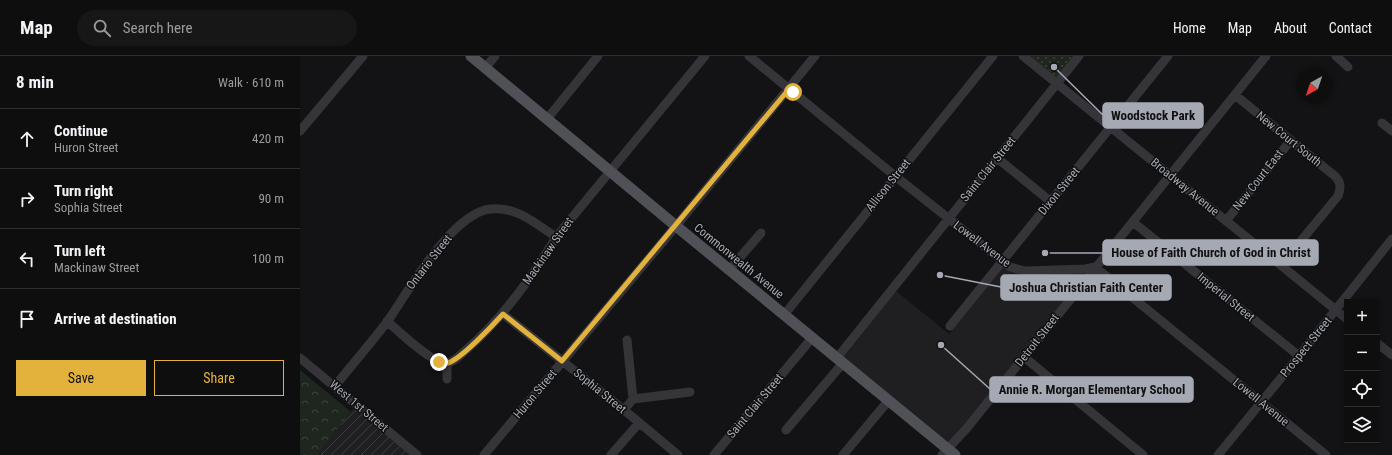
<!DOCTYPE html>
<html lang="en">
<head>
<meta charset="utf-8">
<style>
  :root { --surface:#0e0e0f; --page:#171718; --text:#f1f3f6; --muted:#9b9c9e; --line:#2e2e2f; --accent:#e2b23d }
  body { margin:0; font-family:"Roboto Condensed",sans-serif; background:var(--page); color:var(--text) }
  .controls { position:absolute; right:12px; bottom:12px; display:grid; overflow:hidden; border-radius:0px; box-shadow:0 2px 6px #0003 }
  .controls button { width:36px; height:36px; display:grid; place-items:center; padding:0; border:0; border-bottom:1px solid var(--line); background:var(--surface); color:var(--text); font:20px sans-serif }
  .compass { position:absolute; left:996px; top:12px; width:36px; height:36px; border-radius:50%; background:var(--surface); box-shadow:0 2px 6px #0003; rotate:220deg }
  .stop { position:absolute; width:12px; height:12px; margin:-9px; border:3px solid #e2b23d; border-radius:50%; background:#fff }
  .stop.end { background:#e2b23d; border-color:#fff; box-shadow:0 1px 4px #0008 }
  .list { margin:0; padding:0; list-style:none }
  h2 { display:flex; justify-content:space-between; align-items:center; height:52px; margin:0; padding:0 16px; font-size:17px }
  h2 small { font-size:13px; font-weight:400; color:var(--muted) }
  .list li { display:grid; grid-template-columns:26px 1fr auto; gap:12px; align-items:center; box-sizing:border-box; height:60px; padding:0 16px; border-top:1px solid var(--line) }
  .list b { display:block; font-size:15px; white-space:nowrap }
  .list p { margin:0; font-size:13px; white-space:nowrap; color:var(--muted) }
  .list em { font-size:13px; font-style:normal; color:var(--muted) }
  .actions { display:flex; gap:8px; padding:12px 16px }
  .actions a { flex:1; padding:9px 0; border:1px solid var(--accent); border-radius:0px; text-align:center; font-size:14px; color:var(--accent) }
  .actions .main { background:var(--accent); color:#111 }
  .icon { flex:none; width:22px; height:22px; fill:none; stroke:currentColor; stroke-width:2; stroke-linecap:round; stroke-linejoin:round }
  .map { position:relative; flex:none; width:1092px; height:399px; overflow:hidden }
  header { display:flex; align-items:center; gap:24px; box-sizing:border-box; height:56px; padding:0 20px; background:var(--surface); border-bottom:1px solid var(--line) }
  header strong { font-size:19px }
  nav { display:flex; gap:22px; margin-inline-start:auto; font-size:14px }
  .search { width:280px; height:36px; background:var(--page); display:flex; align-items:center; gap:10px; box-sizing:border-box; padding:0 14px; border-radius:22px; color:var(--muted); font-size:15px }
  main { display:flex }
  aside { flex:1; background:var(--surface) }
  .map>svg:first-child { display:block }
  .built { fill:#1f1f21 }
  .industrial { fill:url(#industrial-furrows) }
  .forest { fill:url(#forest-crowns) }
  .park { fill:url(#park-dots) }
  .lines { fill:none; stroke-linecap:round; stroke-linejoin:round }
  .minor { stroke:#343439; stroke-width:9 }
  .major { stroke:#505157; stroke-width:11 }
  .route { stroke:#e2b23d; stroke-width:5 }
  .labels { text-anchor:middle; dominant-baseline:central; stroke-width:3; stroke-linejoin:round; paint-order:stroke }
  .street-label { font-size:12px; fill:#a5a9b3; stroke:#0e0e0f }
  .leader { fill:none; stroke:#a5a9b3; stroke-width:1.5 }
  .callout-dot { fill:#a5a9b3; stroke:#0e0e0f; stroke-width:1.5 }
  .callout { fill:#a5a9b3; stroke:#a5a9b3; stroke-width:1.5 }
  .callout-label { font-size:13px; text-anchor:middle; font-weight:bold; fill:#111 }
</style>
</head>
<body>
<header>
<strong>Map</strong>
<div class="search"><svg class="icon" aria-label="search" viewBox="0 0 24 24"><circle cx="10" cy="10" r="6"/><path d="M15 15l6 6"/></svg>Search here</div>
<nav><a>Home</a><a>Map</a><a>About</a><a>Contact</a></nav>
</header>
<main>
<aside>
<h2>8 min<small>Walk · 610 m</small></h2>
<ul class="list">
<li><svg class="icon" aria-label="ahead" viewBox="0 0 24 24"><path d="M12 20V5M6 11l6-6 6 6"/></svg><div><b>Continue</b><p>Huron Street</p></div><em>420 m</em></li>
<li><svg class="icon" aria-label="right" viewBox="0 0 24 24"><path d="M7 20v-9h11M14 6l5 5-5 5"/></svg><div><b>Turn right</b><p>Sophia Street</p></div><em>90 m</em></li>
<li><svg class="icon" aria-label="left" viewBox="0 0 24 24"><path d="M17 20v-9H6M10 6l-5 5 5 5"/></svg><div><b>Turn left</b><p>Mackinaw Street</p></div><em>100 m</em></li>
<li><svg class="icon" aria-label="arrive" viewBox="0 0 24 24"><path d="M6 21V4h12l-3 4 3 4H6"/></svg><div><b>Arrive at destination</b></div></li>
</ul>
<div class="actions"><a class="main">Save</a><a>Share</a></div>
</aside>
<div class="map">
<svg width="1092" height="399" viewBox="0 0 1092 399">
  <defs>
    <pattern id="industrial-furrows" width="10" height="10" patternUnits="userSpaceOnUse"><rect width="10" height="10" fill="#1f1f21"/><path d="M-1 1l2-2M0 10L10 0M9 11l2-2" fill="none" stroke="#3d3d3f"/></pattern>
    <pattern id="forest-crowns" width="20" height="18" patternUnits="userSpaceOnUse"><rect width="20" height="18" fill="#1f2620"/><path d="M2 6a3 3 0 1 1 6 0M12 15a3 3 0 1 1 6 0" fill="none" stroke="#3d433e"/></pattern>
    <pattern id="park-dots" width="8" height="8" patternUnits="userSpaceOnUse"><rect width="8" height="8" fill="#1f2620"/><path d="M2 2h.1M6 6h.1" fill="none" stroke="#3d433e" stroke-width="1.8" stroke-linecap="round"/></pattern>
  </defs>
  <rect width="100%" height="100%" fill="#131214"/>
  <path class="built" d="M703,208l10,8 75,-1 -138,173 -106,-87 52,-66 53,43z"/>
  <path class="industrial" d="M55,351l58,48h-96z"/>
  <path class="forest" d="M0,314l51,42 -34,43h-16l-1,-1z"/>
  <path class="park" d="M728,0h47l-19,23z"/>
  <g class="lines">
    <path class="minor" d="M449,0l146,120 115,91 15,4 60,-2 10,-2 231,188
      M723,0l324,263
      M1036,0l12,11
      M185,12l10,-12
      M935,39l101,82c5,6 5,11 2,19l-57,69
      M247,63l51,-63
      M1082,67l10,8
      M0,75l63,-75
      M697,102l53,43
      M926,165l65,-81
      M833,166l166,134
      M429,214l32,-37
      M203,258l121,96 54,45
      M484,259l209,-259
      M87,265c11,10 46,43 59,42 8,0 15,-9 20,-13 37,-32 65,-71 90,-113l149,-181
      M650,270l218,-270
      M327,284l6,59
      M1077,287l15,12
      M724,301l119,98
      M0,302l117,97
      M537,302l242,-302
      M147,323v-16
      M35,330c17,-21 35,-42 52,-64 21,-30 64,-108 103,-113 26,-3 45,14 66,28
      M324,354l9,-11 57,-7
      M486,374l57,-67
      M184,399l192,-229 139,-170
      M311,399l28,-32
      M414,399l98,-117
      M543,399l46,-55
      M642,399l25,-27 299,-372
      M918,399l81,-99 93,-117"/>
    <path class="major" d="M171,0l205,170 279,229"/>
  </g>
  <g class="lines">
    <path class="route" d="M139,306c3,0 7,1 9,1 13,-4 45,-38 55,-49l59,47 227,-272 4,3"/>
  </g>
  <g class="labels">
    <g class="street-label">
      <text transform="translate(989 83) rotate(39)">New Court South</text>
      <text transform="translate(688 113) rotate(-51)">Saint Clair Street</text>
      <text transform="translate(958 124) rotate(-52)">New Court East</text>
      <text transform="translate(588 129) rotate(-51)">Allison Street</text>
      <text transform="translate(885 131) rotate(39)">Broadway Avenue</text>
      <text transform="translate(759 135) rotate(-51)">Dixon Street</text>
      <text transform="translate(682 188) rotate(37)">Lowell Avenue</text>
      <text transform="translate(248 195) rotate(-55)">Mackinaw Street</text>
      <text transform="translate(439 205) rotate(39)">Commonwealth Avenue</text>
      <text transform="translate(129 206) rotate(-52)">Ontario Street</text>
      <text transform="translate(926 241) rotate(39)">Imperial Street</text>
      <text transform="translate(737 284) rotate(-52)">Detroit Street</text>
      <text transform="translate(1006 291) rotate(-51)">Prospect Street</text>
      <text transform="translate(300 335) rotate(39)">Sophia Street</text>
      <text transform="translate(235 338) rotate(-50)">Huron Street</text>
      <text transform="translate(961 346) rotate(39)">Lowell Avenue</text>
      <text transform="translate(59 350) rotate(40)">West 1st Street</text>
      <text transform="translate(455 350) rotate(-50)">Saint Clair Street</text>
    </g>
  </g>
  <path class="leader" d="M754 11L803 59M745 197L803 197M640 219L701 231M641 289L690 333"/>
  <g class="callout-dot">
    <circle cx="754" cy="11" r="4"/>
    <circle cx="745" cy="197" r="4"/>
    <circle cx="640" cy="219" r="4"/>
    <circle cx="641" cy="289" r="4"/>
  </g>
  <g class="callout">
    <rect x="803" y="47" width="100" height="25" rx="4"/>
    <rect x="803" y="184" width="215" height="25" rx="4"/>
    <rect x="701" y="219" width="170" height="25" rx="4"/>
    <rect x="690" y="321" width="203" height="25" rx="4"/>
  </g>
  <g class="callout-label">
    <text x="853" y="64">Woodstock Park</text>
    <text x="911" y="201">House of Faith Church of God in Christ</text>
    <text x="786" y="236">Joshua Christian Faith Center</text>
    <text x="792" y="338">Annie R. Morgan Elementary School</text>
  </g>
</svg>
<div class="controls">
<button>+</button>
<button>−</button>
<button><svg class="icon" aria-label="locate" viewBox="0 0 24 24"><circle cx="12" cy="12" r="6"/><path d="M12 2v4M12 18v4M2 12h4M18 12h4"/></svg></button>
<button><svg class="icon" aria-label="layers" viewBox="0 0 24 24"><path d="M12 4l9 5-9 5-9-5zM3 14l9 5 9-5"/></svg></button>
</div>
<svg class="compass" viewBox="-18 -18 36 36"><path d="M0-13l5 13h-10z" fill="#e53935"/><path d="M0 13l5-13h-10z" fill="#9b9c9e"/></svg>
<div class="stop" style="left:493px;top:36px"></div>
<div class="stop end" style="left:139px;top:306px"></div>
</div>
</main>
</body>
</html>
